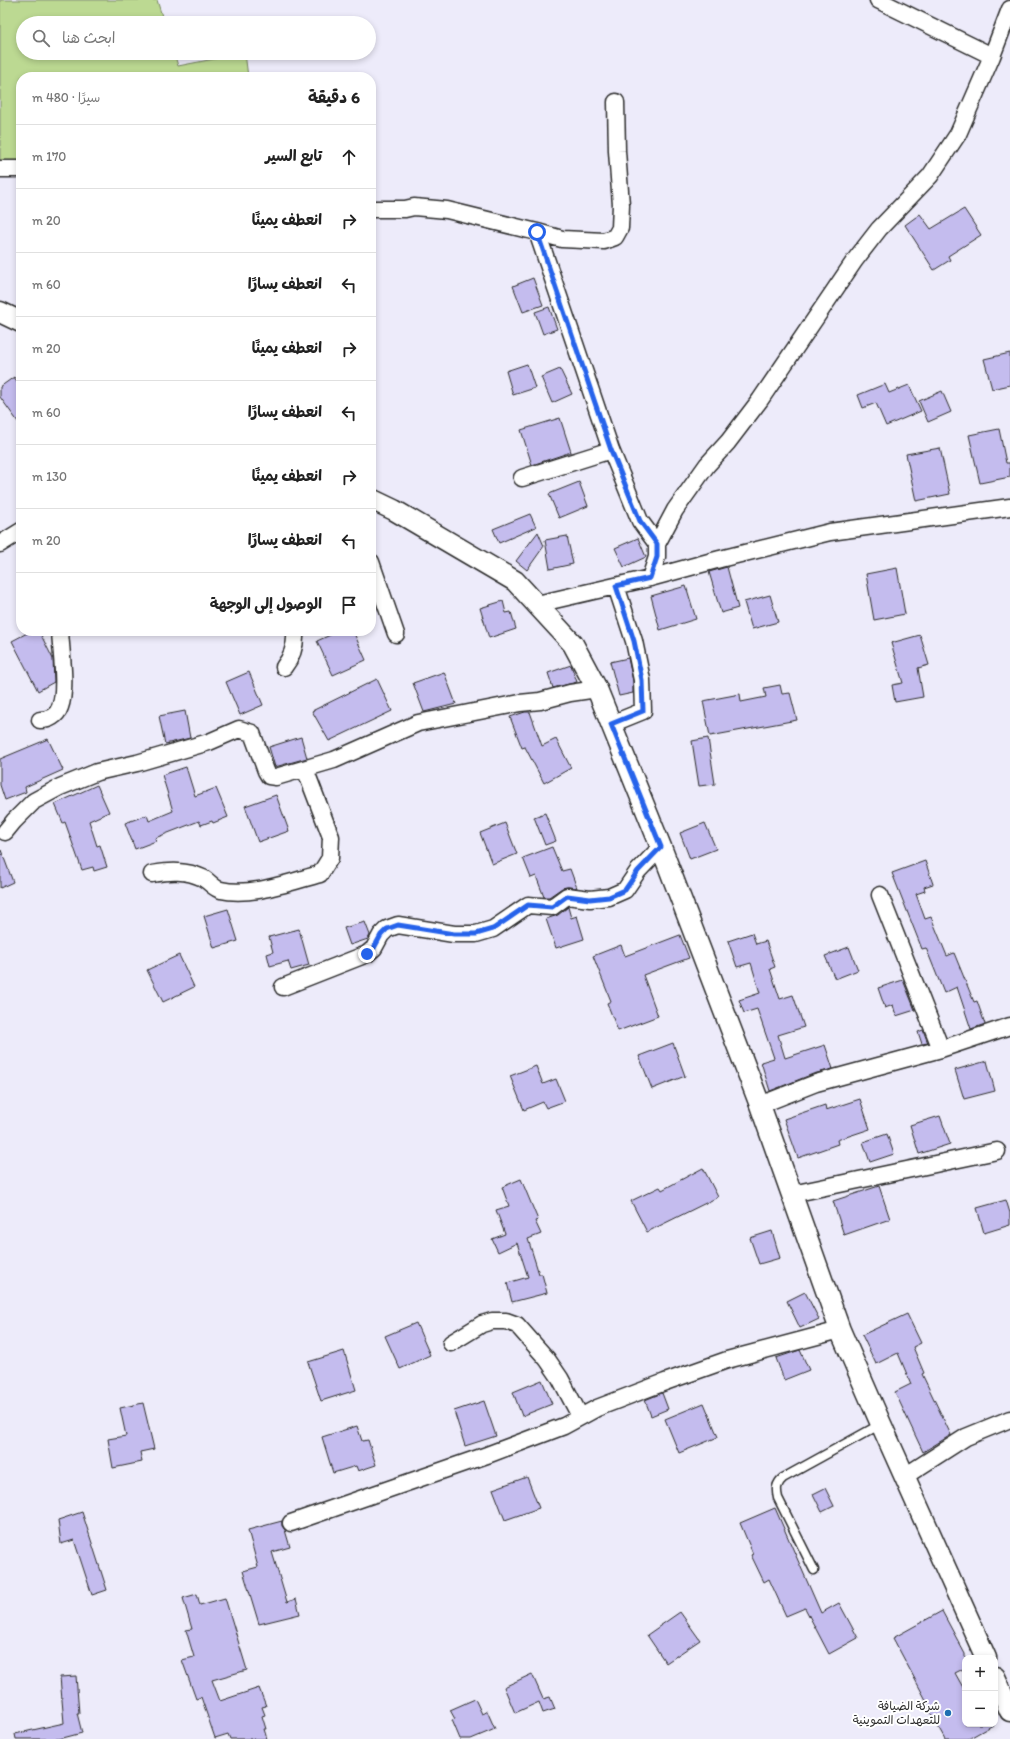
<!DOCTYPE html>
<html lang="ar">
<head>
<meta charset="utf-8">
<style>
  :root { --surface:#fff; --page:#f6f6f6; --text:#222; --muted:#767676; --line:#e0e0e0 }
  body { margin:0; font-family:Itim,"Playpen Sans Arabic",sans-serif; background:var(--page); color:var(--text); direction:rtl }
  .controls { position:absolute; right:12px; bottom:12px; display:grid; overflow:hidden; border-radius:8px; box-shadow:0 2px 6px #0003 }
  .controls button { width:36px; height:36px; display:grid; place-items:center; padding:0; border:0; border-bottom:1px solid var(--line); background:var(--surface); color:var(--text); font:20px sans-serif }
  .stop { position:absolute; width:12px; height:12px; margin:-9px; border:3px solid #2563eb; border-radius:50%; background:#fff }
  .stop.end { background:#2563eb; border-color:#fff; box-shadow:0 1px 4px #0008 }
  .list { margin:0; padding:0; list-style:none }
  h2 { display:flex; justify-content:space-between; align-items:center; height:52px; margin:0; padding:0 16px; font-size:17px }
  h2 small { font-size:13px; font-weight:400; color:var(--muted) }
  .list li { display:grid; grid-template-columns:26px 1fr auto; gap:12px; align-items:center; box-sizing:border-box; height:64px; padding:0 16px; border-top:1px solid var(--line) }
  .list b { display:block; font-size:15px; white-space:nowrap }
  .list em { font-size:13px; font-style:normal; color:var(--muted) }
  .icon { flex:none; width:22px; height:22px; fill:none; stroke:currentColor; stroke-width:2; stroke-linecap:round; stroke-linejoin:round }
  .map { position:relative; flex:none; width:1010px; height:1739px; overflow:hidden; direction:ltr }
  .search { position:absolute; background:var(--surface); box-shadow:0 2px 6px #0003; left:16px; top:16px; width:360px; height:44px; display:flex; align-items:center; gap:10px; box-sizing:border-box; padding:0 14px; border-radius:22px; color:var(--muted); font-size:15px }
  .panel { position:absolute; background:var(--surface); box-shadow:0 2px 6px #0003; left:16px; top:72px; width:360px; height:564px; border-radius:16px; direction:rtl }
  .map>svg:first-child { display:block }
  .green { fill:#bcd992; stroke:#74825e }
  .building { fill:#c4bcee; stroke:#2b2b2b }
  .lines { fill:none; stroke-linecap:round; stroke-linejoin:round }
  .service-casing { stroke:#2b2b2b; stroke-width:11 }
  .minor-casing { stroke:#2b2b2b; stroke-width:19 }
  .tertiary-casing { stroke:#2b2b2b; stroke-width:23 }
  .service { stroke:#fff; stroke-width:8 }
  .minor { stroke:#fff; stroke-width:16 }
  .tertiary { stroke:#fff; stroke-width:20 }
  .route { stroke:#2563eb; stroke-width:5 }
  .poi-dot { fill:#1f6fb2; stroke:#fff; stroke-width:1.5 }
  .labels { text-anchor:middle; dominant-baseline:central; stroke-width:4; stroke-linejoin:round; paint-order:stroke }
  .poi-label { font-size:12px; fill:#2b2b2b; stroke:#fff; text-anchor:end }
</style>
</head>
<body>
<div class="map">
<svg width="1010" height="1739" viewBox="0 0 1010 1739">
  <rect width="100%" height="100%" fill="#edebfa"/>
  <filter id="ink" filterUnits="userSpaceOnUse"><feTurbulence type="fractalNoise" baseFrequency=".025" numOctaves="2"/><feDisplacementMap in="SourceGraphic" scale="8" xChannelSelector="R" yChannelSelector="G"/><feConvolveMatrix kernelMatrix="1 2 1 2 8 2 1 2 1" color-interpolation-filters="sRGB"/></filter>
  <g filter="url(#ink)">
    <path class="green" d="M0,0h157l7,23h-141v30h151l4,13 67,-13 3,24h-227v87l-21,1z"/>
    <path class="building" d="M964,209l17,26 -33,21 2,4 -16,10 -29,-45 15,-11 11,15z
      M533,278l10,27 -20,7 -10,-26z
      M549,307l8,22 -14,5 -8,-22z
      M1010,353v32l-18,4 -8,-30z
      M527,364l8,24 -22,7 -7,-24z
      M560,369l12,25 -20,9 -11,-26z
      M14,377l7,10v39l-21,-29v-10z
      M885,384l4,9 20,-8 12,26 -35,15 -10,-23 -13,5 -5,-13z
      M942,391l9,21 -23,10 -9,-21z
      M560,418l11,34 -39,13 -11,-35z
      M999,429l7,34h4v14l-30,6 -11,-48z
      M940,448l10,46 -34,7 -10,-47z
      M579,482l9,24 -29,12 -10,-24z
      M530,514l6,13 -37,16 -6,-14z
      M538,532l6,14 -17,24 -11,-9z
      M567,536l6,28 -23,5 -5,-29z
      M638,538l8,19 -22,10 -9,-19z
      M727,567l11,41 -17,5 -12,-41z
      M897,568l8,46 -31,6 -8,-46z
      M686,586l10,33 -36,11 -9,-34z
      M770,595l8,27 -26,7 -8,-27z
      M503,601l3,12 5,-1 5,17 -27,9 -9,-30z
      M31,631h8l14,28 1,23 -16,9 -26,-50z
      M339,631h14l13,29 -33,15 -16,-34z
      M920,635l9,30 -11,3 5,29 -28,5 -3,-17 11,-2 -12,-40z
      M628,658l5,23v12l-14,3 -9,-34z
      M571,665l6,17 -24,6 -5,-15z
      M249,672l14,33 -23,10 -14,-33z
      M444,672l12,32 -32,8 -11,-29z
      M377,679l15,32 -63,30 -17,-30z
      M780,685l2,9 8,-1 7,27 -87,16 -7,-35 37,-7 1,8 25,-5 -2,-9z
      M185,711l5,27 -25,6 -6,-28z
      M525,712h5l12,34 14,-7 15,29 -27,15 -19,-36 -3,1 -12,-31z
      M301,737l6,21 -32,9 -6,-20z
      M708,738l7,46 -16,2 -7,-45z
      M48,739l15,31 -38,17 1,5 -21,8 -5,-15v-26z
      M186,767l9,29 21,-8 12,29 -15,6 -1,-2 -11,4 -2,-4 -44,17 1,3 -21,8 -10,-26 22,-8 2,6 24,-10 -11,-36z
      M97,785l12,27 -20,9 8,25 3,-1 7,22 -13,4 -1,-4 -11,3 -17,-48 -2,1 -8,-19z
      M276,795l13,36 -31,11 -13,-36z
      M545,813l11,28 -11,4 -11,-28z
      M505,823l12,31 -25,10 -12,-31z
      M705,823l11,26 -26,10 -10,-26z
      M552,847l10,24 8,-2 7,19 -9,-1 -6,1 -13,9h-5l-8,-21 -5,2 -8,-20z
      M1,850l12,32 -13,6v-37z
      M925,861l8,23 -9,3 1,4 -9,3 9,25 6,-2 16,39 7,-3 20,49 3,-1 8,23 -14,5 -14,-42 -13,6 -18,-45 -4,1 -30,-76z
      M568,907l3,11 6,-2 7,23 -28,9 -10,-29 12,-4z
      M228,909l10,32 -24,7 -10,-32z
      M365,922l5,13 -2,4 -18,6 -6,-17z
      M299,929l10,36 -18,5 -3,-9 -18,5 -3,-12 6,-2 -4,-15z
      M752,933l4,11 10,-3 9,26 -5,2 10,30 13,-4 11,32 -26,8 7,23 40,-13 8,24 -20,5 -43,17 -9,-29 13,-4 -17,-49 -13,4 -5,-13 21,-7 -9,-30 -14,4 -9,-26z
      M680,935l9,23 -46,17 15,41 -40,15 -11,-28 4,-2 -18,-45 28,-11 4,11z
      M849,947l9,23 -23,9 -10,-23z
      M179,955l15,32 -31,15 -16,-32z
      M903,980l12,30 -19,6 -3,-11 -8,3 -7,-20z
      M923,1030l5,13 -6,1 -4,-12z
      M673,1043l12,33 -33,13 -13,-33z
      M987,1061l8,30 -31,8 -9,-29z
      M536,1066l7,18 13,-5 9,22 -19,7 -3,-6 -19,8 -14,-34z
      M860,1099l10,30 -33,11 1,4 -40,14 -14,-39 41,-14 1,5z
      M940,1116l10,28 -31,10 -9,-29z
      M887,1134l7,20 -24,8 -7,-20z
      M703,1168l15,29 -71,35 -16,-31 29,-14 2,3z
      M521,1179l17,41 -3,1 6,13 -13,5 11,35h3l5,19 -35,9 -5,-19 21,-6 -11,-34 -19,9 -6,-13 13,-5 -9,-24 13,-4 -7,-19z
      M879,1186l11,33 -46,16 -11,-34z
      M1006,1200l4,13v12l-26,8 -7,-25z
      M772,1231l8,27 -21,6 -9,-26z
      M805,1292l14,27 -19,9 -13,-27z
      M907,1314l14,29 -8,4 11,26 -2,1 29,61 -28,17 -28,-60 16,-8 -13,-31 -22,11 -14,-29z
      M416,1323l14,32 -30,14 -15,-33z
      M800,1350l9,20 -25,10 -8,-22z
      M344,1351l12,39 -35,11 -13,-39z
      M542,1380l10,24 -30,12 -9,-24z
      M662,1393l6,16 -17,7 -6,-16z
      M484,1401l12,35 -31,10 -11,-35z
      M143,1403l11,46 -14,3 2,10 -29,6 -5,-29 18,-3 -6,-28z
      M704,1403l14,34 -39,16 -14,-34z
      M357,1426l5,15 6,-1 8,25 -18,6 -2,-5 -23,7 -11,-36z
      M527,1477l12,31 -34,12 -12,-31z
      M825,1488l9,18 -12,6 -9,-18z
      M775,1508l46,105 18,-10 19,35 -29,16 -24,-46 -19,8 -17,-37 -5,3 -13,-27 2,-1 -13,-31z
      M82,1512l25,78 -15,5 -18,-55 -13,4 -3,-24z
      M282,1521v5l3,4 5,17 -18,5 15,50 9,-3 4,15 -41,10 -16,-53 15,-4 -10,-37z
      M197,1594l3,11 25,-7 22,72 -35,10 8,21 39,-13 7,18 -4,1 3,8 -3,1 4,13h-2l3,10h-37l-2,-5 -13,4 -14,-41 -5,2 -14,-39 12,-3 -8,-27 6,-1 -9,-31z
      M942,1611l23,43v14l-10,5 10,18v33h30l-27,15h-23l-21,-38 2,-1 -33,-62z
      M680,1612l20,28 -34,23 -19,-28z
      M532,1674l11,25 7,-2 5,12 -12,4 -4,-11 -24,11 -11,-26z
      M76,1676l3,37h-2l5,20 -23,6h-43l-1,-5 49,-11 -4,-46z
      M475,1699l7,15 5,-3 8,18 -24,10h-11l-8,-19 3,-1 -5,-9z"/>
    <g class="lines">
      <g class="service-casing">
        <path id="service" d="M814,1570l-36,-72c-2,-9 -2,-14 5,-20l98,-54"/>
      </g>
      <g class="minor-casing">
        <path id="minor" d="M878,0l114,56
          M0,169h21
          M371,209h34l9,-2 33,3 90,22 74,218 29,71 17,23
          M537,232l25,7 42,2 11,-4 5,-9 1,-23 -4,-54 -1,-49
          M522,478l89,-28
          M0,544l21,-13
          M371,562l25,72
          M650,578l7,-21v-13l18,-34 32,-45 21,-23 32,-42 95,-140 24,-31 51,-53 28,-42 34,-78 18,-47
          M537,604l113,-26 70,-19 110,-27 180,-25
          M284,667c8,-10 12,-23 11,-36
          M40,720c9,0 17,-4 20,-13 7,-18 1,-56 0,-76
          M611,724l32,-13 -1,-31 -8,-39 -18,-55
          M5,832l9,-11 20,-20 26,-14 37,-15 40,-9 72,-21 30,-13 13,4 14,38 3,5 7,1 58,-17 84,-37 102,-20 20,-2 30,-8 27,-4
          M152,874c18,-3 34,-4 51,4 6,3 11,11 18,12 30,7 69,-8 99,-16l10,-16 1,-21 -26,-68
          M880,895l61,154
          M283,987l84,-33 7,-6 7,-13 6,-6 11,-4 56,9h22l17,-5 35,-24 24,2 15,-11 23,3 19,-2 16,-7 13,-19 23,-24
          M760,1105l56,-22 125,-34 69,-23
          M792,1194l205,-43
          M451,1343l31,-19 10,-3h14l11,4 30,34 13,19 20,38
          M905,1476l61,-39 44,-18
          M291,1523l196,-68 77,-29 33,-18 68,-26 62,-22 113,-30"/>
      </g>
      <g class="tertiary-casing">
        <path id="tertiary" d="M0,312l21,10
          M371,499l23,11 121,71 58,63 24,45 64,158 99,258 80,225 41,94 105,234
          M995,1677l15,34"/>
      </g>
      <use href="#service" class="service"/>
      <use href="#minor" class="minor"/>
      <use href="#tertiary" class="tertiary"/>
    </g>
  </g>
  <g class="lines" filter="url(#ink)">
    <path class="route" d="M367,954l7,-6 7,-13 6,-6 11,-4 56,9h22l17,-5 35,-24 24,2 15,-11 23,3 19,-2 16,-7 13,-19 23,-24 -50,-123 32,-13 -1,-31 -8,-39 -18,-55 34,-8 7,-21v-13l-17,-23 -29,-71 -74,-218"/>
  </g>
  <circle class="poi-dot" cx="948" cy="1713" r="4"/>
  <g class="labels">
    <g class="poi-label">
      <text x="940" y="1706">شركة الضيافة<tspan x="940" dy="14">للتعهدات التموينية</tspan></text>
    </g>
  </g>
</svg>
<div class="controls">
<button>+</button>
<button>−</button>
</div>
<div class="stop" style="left:537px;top:232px"></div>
<div class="stop end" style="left:367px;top:954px"></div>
<div class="search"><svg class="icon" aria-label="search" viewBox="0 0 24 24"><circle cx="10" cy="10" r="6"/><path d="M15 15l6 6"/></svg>ابحث هنا</div>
<section class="panel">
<h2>6 دقيقة<small>سيرًا · 480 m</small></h2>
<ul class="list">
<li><svg class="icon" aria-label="ahead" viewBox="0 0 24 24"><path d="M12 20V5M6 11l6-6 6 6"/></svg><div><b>تابع السير</b></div><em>170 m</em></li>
<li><svg class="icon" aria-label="right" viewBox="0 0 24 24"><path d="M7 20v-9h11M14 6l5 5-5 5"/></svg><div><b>انعطف يمينًا</b></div><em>20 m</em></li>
<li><svg class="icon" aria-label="left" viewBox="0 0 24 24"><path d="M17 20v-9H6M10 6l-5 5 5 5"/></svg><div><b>انعطف يسارًا</b></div><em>60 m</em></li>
<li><svg class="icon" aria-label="right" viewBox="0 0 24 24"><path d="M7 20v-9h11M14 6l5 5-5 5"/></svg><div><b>انعطف يمينًا</b></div><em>20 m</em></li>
<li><svg class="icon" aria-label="left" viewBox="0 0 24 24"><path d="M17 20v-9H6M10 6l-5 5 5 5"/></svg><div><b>انعطف يسارًا</b></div><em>60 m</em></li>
<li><svg class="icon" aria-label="right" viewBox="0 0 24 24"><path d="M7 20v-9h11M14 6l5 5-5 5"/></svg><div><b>انعطف يمينًا</b></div><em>130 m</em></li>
<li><svg class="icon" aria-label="left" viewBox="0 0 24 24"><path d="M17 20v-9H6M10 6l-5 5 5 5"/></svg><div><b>انعطف يسارًا</b></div><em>20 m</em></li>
<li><svg class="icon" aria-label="arrive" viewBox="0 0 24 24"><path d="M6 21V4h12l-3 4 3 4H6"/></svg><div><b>الوصول إلى الوجهة</b></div></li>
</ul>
</section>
</div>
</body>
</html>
